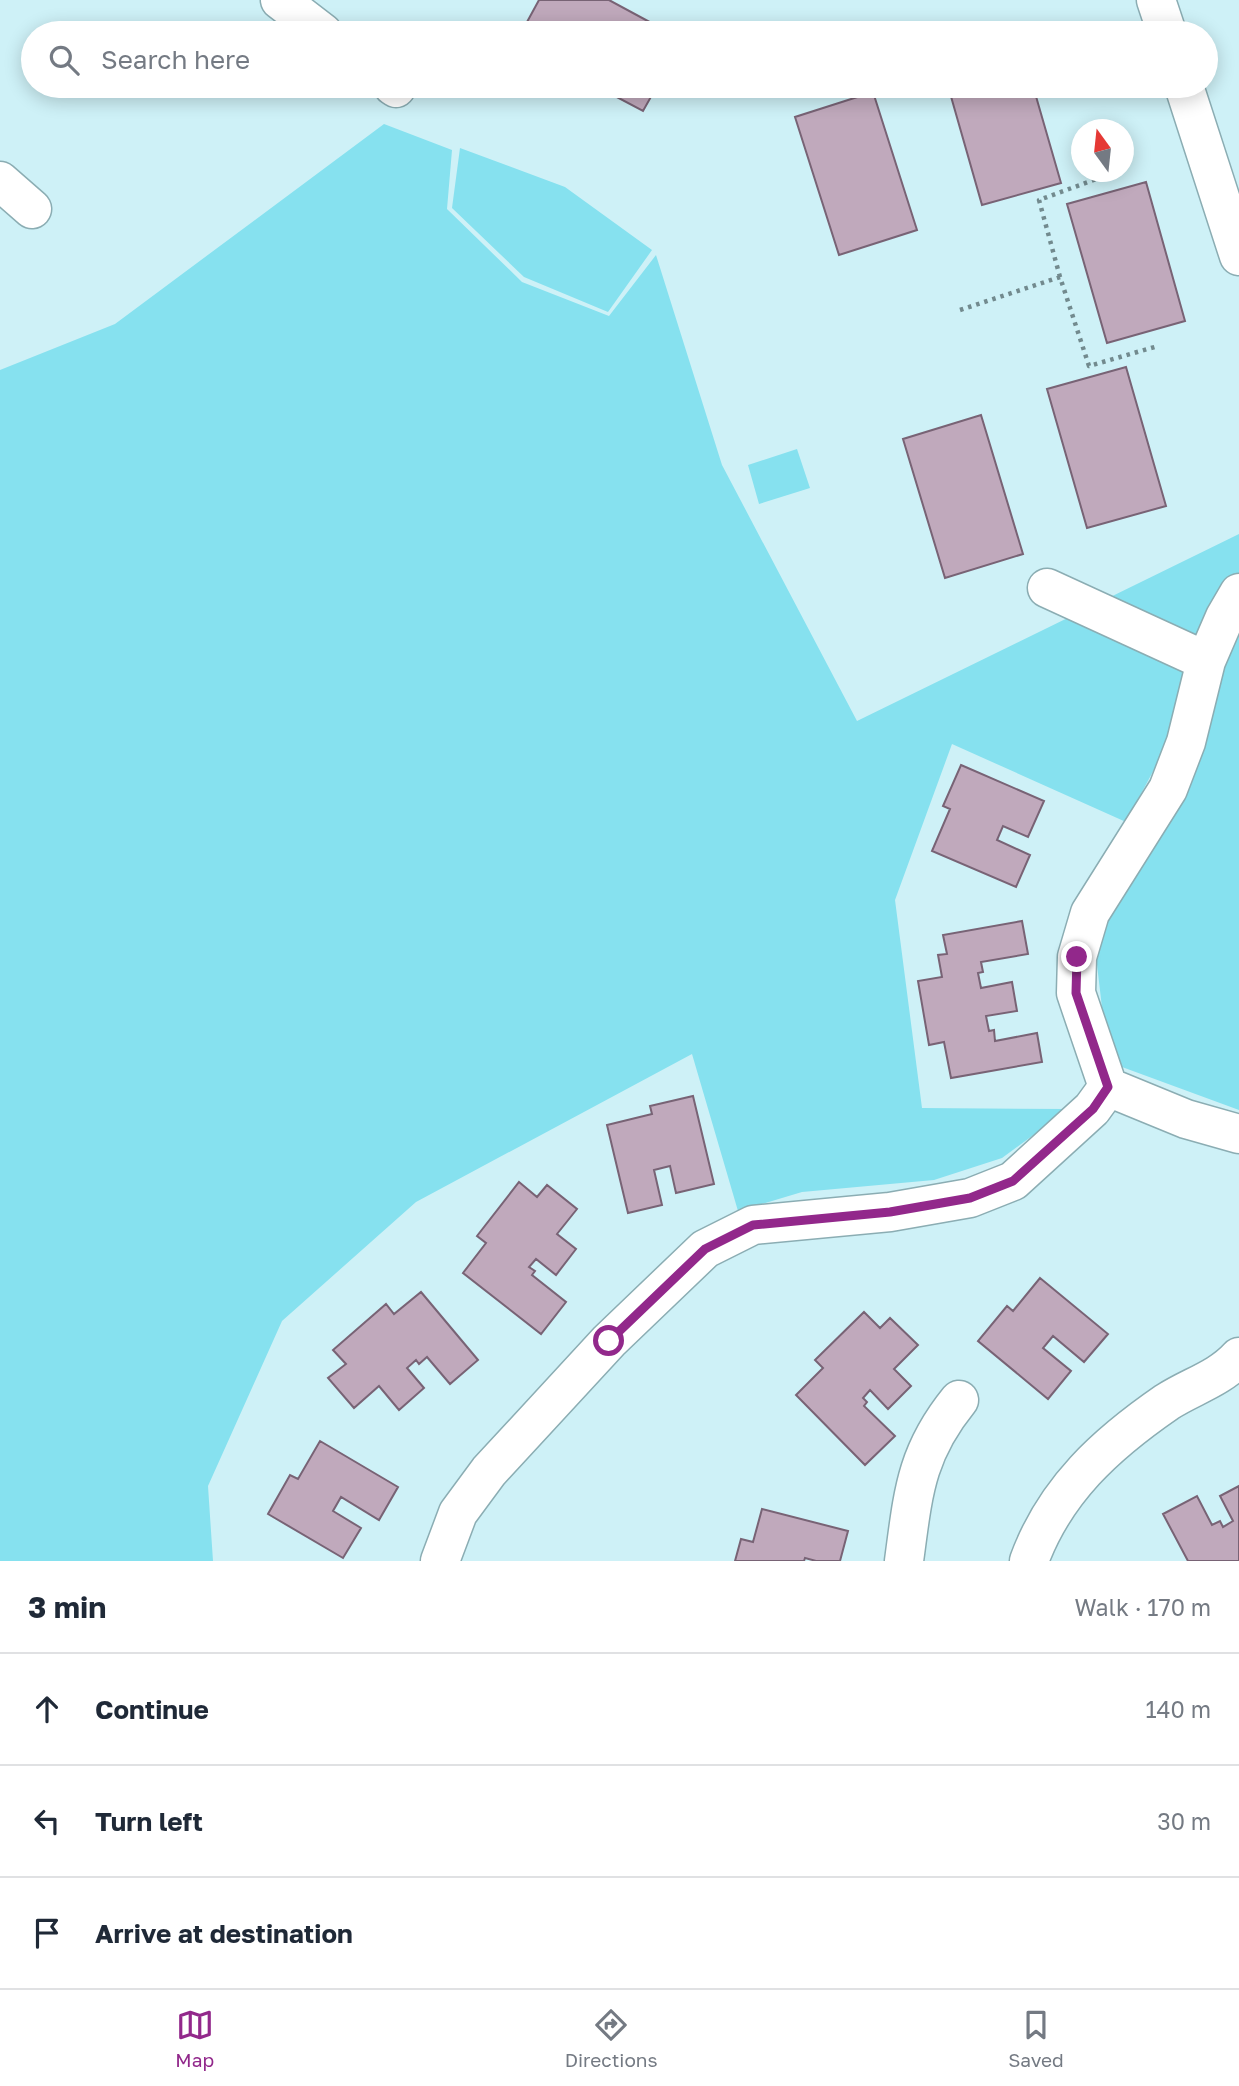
<!DOCTYPE html>
<html lang="en">
<head>
<meta charset="utf-8">
<style>
  :root { --surface:#fff; --page:#f2f2f3; --text:#1f2937; --muted:#747a83; --line:#e0e1e3; --accent:#92288b }
  body { margin:0; font-family:"Golos Text",sans-serif; background:var(--page); color:var(--text) }
  .compass { position:absolute; left:1071px; top:119px; width:63px; height:63px; border-radius:50%; background:var(--surface); box-shadow:0 4px 18px #0003; rotate:345deg }
  .stop { position:absolute; width:21px; height:21px; margin:-16px; border:5px solid #92288b; border-radius:50%; background:#fff }
  .stop.end { background:#92288b; border-color:#fff; box-shadow:0 2px 7px #0008 }
  .list { margin:0; padding:0; list-style:none }
  h2 { display:flex; justify-content:space-between; align-items:center; height:91px; margin:0; padding:0 28px; font-size:30px }
  h2 small { font-size:23px; font-weight:400; color:var(--muted) }
  .list li { display:grid; grid-template-columns:46px 1fr auto; gap:21px; align-items:center; box-sizing:border-box; height:112px; padding:0 28px; border-top:2px solid var(--line) }
  .list b { display:block; font-size:26px; white-space:nowrap }
  .list em { font-size:23px; font-style:normal; color:var(--muted) }
  .icon { flex:none; width:38px; height:38px; fill:none; stroke:currentColor; stroke-width:2; stroke-linecap:round; stroke-linejoin:round }
  .map { position:relative; flex:none; width:1239px; height:1561px; overflow:hidden }
  .search { position:absolute; background:var(--surface); box-shadow:0 4px 18px #0003; left:21px; right:21px; top:21px; height:77px; display:flex; align-items:center; gap:18px; box-sizing:border-box; padding:0 24px; border-radius:38px; color:var(--muted); font-size:26px }
  .sheet { height:427px; background:var(--surface) }
  nav { display:flex; justify-content:space-around; align-items:center; box-sizing:border-box; height:98px; border-top:2px solid var(--line); background:var(--surface); font-size:19px; color:var(--muted) }
  nav a { display:grid; justify-items:center; gap:4px }
  nav .on { color:var(--accent) }
  .map>svg:first-child { display:block }
  .green { fill:#86e1ef }
  .building { fill:#c0a9bc; stroke:#786375; stroke-width:2 }
  .lines { fill:none; stroke-linecap:round; stroke-linejoin:round }
  .minor-casing { stroke:#8badb3; stroke-width:41 }
  .major-casing { stroke:#8badb3; stroke-width:41 }
  .path { stroke:#728a8e; stroke-width:4.5; stroke-dasharray:3.5 5; stroke-linecap:butt }
  .minor { stroke:#fff; stroke-width:38 }
  .major { stroke:#fff; stroke-width:38 }
  .route { stroke:#92288b; stroke-width:9 }
</style>
</head>
<body>
<div class="map">
<svg width="1239" height="1561" viewBox="0 0 1239 1561">
  <rect width="100%" height="100%" fill="#cef1f7"/>
  <path class="green" d="M384,124l68,26 -5,59 75,73 87,34 47,-61 66,210 135,256 382,-187v76l-113,212 -174,-78 -57,156 27,208 147,1 -67,49 -68,22 -132,12 -64,19 -46,-157 -276,148 -134,119 -74,165 5,75h-213v-1191l115,-46z
    M460,148l105,39 87,63 -44,62 -84,-35 -72,-69z
    M797,449l13,39 -51,16 -11,-39z
    M1239,623v487l-117,-43 -16,-25 -13,-112 114,-229z"/>
  <path class="building" d="M539,0h70l61,33h-149z
    M596,86h61l-14,25z
    M948,86h85l28,97 -79,22z
    M873,92l44,138 -78,25 -44,-138z
    M1146,182l39,139 -78,22 -40,-139z
    M1126,367l40,139 -79,22 -40,-139z
    M981,415l42,139 -78,24 -42,-139z
    M961,765l83,36 -16,36 -25,-11 -6,14 33,15 -14,32 -84,-36 18,-42 -7,-3z
    M1022,921l6,33 -47,8 2,10 -5,1 3,15 31,-6 5,29 -31,5 3,15 5,-1 1,11 42,-8 5,29 -91,16 -7,-36 -15,3 -11,-64 24,-4 -4,-22 9,-1 -4,-19z
    M693,1096l21,88 -38,9 -6,-27 -16,4 8,35 -34,8 -21,-88 45,-11 -2,-8z
    M519,1182l18,15 10,-12 30,24 -20,25 19,15 -20,26 -20,-16 -7,8 6,4 -3,4 34,27 -25,32 -78,-61 23,-30 -9,-7z
    M1040,1278l68,56 -24,28 -31,-26 -10,12 28,23 -23,28 -70,-58 29,-35 6,5z
    M421,1292l57,68 -28,24 -23,-27 -8,7 -3,-4 -9,8 17,20 -25,22 -20,-24 -25,22 -26,-30 18,-14 -13,-14 53,-46 8,10z
    M864,1312l16,16 10,-10 28,27 -24,24 17,17 -23,23 -18,-19 -7,8 4,4 -3,4 31,30 -30,29 -69,-70 27,-27 -8,-8z
    M320,1441l78,46 -19,33 -38,-23 -8,14 28,17 -18,30 -75,-44 22,-39 8,4z
    M1239,1486v75h-51l-25,-47 34,-18 15,29 8,-4 3,6 10,-6 -13,-25z
    M762,1509l86,22 -8,30h-24l-11,-3 -1,3h-69l6,-22 12,3z"/>
  <g class="lines">
    <g class="minor-casing">
      <path id="minor" d="M280,0l43,33
        M393,86l3,2
        M0,181l32,28
        M1047,588l159,73
        M1239,593l-14,24 -19,44 -20,81 -18,47 -78,124 -13,44 -1,36 32,94 78,32 53,15
        M440,1561l18,-48 31,-42 120,-130 96,-92 48,-24 137,-13 80,-14 43,-17 79,-72 16,-22
        M904,1561c9,-66 11,-107 55,-161
        M1029,1561c26,-71 77,-117 138,-159 25,-16 52,-23 72,-45"/>
    </g>
    <g class="major-casing">
      <path id="major" d="M1156,0l11,33
        M1184,86l55,170"/>
    </g>
    <path class="path" d="M1060,277l-21,-77 71,-26
      M960,310l100,-33 29,89 69,-20"/>
    <use href="#minor" class="minor"/>
    <use href="#major" class="major"/>
  </g>
  <g class="lines">
    <path class="route" d="M609,1341l96,-92 48,-24 137,-13 80,-14 43,-17 80,-72 15,-22 -32,-94 1,-36"/>
  </g>
</svg>
<svg class="compass" viewBox="-18 -18 36 36"><path d="M0-13l5 13h-10z" fill="#e53935"/><path d="M0 13l5-13h-10z" fill="#747a83"/></svg>
<div class="stop" style="left:609px;top:1341px"></div>
<div class="stop end" style="left:1077px;top:957px"></div>
<div class="search"><svg class="icon" aria-label="search" viewBox="0 0 24 24"><circle cx="10" cy="10" r="6"/><path d="M15 15l6 6"/></svg>Search here</div>
</div>
<section class="sheet">
<h2>3 min<small>Walk · 170 m</small></h2>
<ul class="list">
<li><svg class="icon" aria-label="ahead" viewBox="0 0 24 24"><path d="M12 20V5M6 11l6-6 6 6"/></svg><div><b>Continue</b></div><em>140 m</em></li>
<li><svg class="icon" aria-label="left" viewBox="0 0 24 24"><path d="M17 20v-9H6M10 6l-5 5 5 5"/></svg><div><b>Turn left</b></div><em>30 m</em></li>
<li><svg class="icon" aria-label="arrive" viewBox="0 0 24 24"><path d="M6 21V4h12l-3 4 3 4H6"/></svg><div><b>Arrive at destination</b></div></li>
</ul>
</section>
<nav>
<a class="on"><svg class="icon" aria-label="map" viewBox="0 0 24 24"><path d="M3 6l6-2 6 2 6-2v14l-6 2-6-2-6 2zM9 4v14M15 6v14"/></svg>Map</a>
<a><svg class="icon" aria-label="directions" viewBox="0 0 24 24"><path d="M12 3l9 9-9 9-9-9zM9 14v-3h6M13 9l2 2-2 2"/></svg>Directions</a>
<a><svg class="icon" aria-label="saved" viewBox="0 0 24 24"><path d="M7 4h10v16l-5-4-5 4z"/></svg>Saved</a>
</nav>
</body>
</html>
